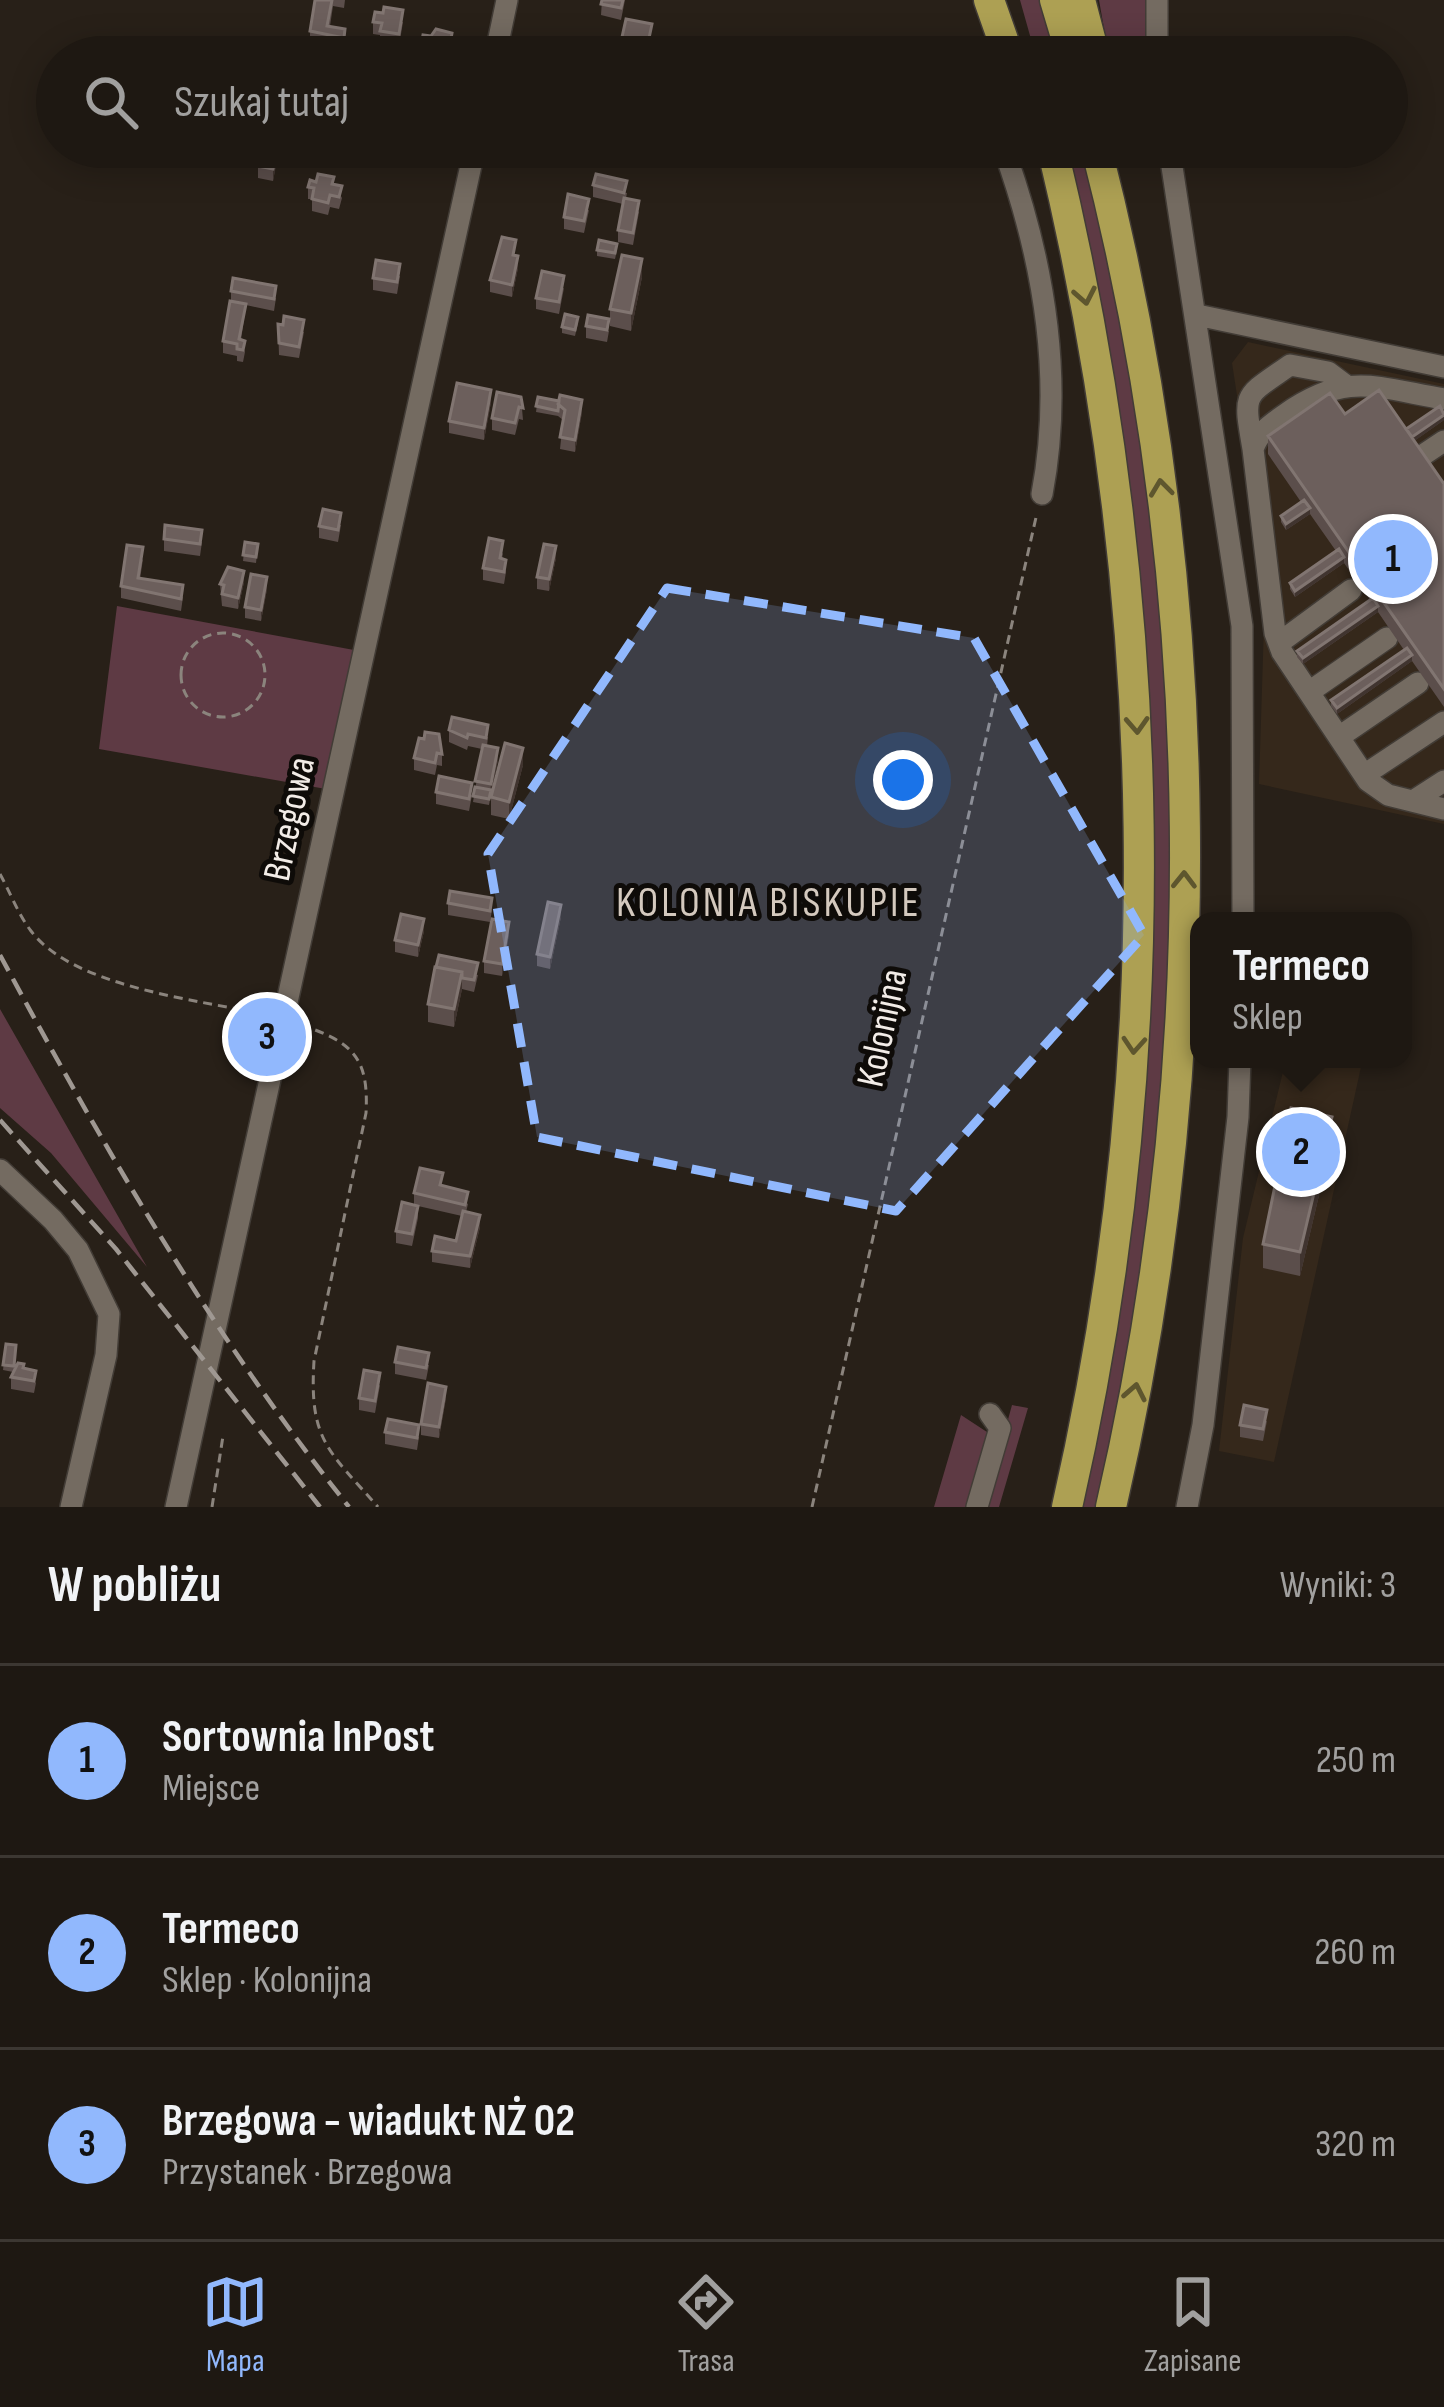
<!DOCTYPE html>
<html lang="pl">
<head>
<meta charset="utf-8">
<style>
  :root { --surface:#1e1812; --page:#26211b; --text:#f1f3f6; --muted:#a1a09f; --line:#3c3732; --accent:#91b8fd }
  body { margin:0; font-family:"Sofia Sans Condensed",sans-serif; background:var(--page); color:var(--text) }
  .you { position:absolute; left:903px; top:780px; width:42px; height:42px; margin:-30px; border:9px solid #fff; border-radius:50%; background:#1a73e8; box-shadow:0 0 0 18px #1a73e833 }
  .badge { display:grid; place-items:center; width:78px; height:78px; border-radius:50%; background:var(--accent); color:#111; font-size:39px; font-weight:700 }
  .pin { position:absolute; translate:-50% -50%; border:6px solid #fff; box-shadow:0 3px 12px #0006 }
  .popup { position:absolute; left:1190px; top:912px; width:222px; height:156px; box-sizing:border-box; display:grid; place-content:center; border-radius:24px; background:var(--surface); filter:drop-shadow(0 3px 9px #0005); font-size:39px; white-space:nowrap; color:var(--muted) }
  .popup b { font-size:45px; color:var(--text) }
  .popup::after { content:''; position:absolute; left:50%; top:100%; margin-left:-24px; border:24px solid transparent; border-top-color:var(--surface) }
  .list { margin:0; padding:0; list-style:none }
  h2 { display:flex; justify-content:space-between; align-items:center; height:156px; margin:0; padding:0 48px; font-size:51px }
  h2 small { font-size:39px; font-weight:400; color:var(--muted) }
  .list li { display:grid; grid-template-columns:78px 1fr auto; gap:36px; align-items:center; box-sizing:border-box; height:192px; padding:0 48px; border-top:3px solid var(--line) }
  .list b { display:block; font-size:45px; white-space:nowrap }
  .list p { margin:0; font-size:39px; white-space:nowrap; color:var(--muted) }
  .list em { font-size:39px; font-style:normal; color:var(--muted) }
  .icon { flex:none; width:66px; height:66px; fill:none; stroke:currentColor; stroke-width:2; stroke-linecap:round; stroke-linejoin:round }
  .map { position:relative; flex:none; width:1444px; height:1507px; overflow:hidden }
  .search { position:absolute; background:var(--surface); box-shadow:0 6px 30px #0003; left:36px; right:36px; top:36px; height:132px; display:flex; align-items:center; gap:30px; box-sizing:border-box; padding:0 42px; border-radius:66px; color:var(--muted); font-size:45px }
  .sheet { height:732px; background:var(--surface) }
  nav { display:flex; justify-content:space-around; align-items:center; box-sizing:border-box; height:168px; border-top:3px solid var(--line); background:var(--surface); font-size:33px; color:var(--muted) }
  nav a { display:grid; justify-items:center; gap:6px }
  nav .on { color:var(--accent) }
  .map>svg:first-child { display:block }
  .built { fill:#35281b }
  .green { fill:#5e3a44 }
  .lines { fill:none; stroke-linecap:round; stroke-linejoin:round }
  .minor-casing { stroke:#423c36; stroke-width:24 }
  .highway-casing { stroke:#423c36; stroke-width:33 }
  .path { stroke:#8b847d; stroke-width:3; stroke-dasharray:9 6; stroke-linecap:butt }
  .minor { stroke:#746b61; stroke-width:21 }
  .highway { stroke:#ada053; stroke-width:30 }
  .rail { stroke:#9f9892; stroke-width:4.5; stroke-dasharray:18 9; stroke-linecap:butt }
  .wall { fill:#5b4e4b }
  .shaded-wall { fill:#40342f }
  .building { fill:#6c5f5c; stroke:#817571; stroke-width:3 }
  .oneway { stroke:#5e562e }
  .marked { fill:#91b8fd; fill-opacity:0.2; stroke:#91b8fd; stroke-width:9; stroke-dasharray:24 15; stroke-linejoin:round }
  .labels { text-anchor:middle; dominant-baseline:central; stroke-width:10; stroke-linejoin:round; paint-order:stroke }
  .street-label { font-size:39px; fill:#f2ece7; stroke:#0e0b08 }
  .neighbourhood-label { font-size:42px; letter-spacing:3px; fill:#d4c9be; stroke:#0e0b08 }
</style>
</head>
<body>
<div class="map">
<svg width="1444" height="1507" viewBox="0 0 1444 1507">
  <rect width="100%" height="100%" fill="#282018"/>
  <path class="built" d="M1248,342l196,42v440l-185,-40 5,-160 -14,-144 -18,-117z
    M1286,1059h30l45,8 -87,395 -55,-11 24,-213z"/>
  <path class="green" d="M1020,0h28l15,57h-27z
    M1099,0h52l-1,57h-41z
    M1060,147h27l17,69 59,374 13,285 -26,372 -49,260h-26l74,-666z
    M117,606l237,44 -28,139 -227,-40z
    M0,1009l147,258 -96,-114 -51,-45z
    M1012,1405l16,3 -29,99h-15z
    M961,1415l29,19 -21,73h-35z"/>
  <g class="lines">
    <g class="minor-casing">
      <path id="minor" d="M1157,0v57
        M495,57l12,-57
        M1003,147c40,110 61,231 39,347
        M1169,147l73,479 1,295
        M1197,315l247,52
        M1444,399c-70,-12 -98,-28 -160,16 -14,10 -25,17 -31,34l22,184 7,19 86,129 20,14 56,14
        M1253,449c-10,-58 -10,-51 37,-84l38,7 16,12
        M1420,457l24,-16
        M1279,643l72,-53
        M1309,692l78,-54
        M1339,737l79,-54
        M1364,775l80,-53
        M1413,801l31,-20
        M0,1170l53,50 25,30 31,64 -3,41 -35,152
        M176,1507l299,-1360
        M977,1507l23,-79 -10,-14
        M1187,1507l16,-82 35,-308 2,-58"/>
    </g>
    <g class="highway-casing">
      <path id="highway" d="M989,0l20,57
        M1055,0l17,57
        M1080,0l15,57
        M1052,147c108,448 118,910 15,1360
        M1096,147c114,442 118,916 15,1360"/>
    </g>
    <path class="path" d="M181 675a42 42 0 1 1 84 0a42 42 0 1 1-84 0Z
      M0,874c10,18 18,40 31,57 42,56 167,69 232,83
      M301,1025c52,17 68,33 65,88l-52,248c-5,79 14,89 64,146
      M212,1507l11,-71
      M812,1507l225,-994"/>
    <use href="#minor" class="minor"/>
    <use href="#highway" class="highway"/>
    <path class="rail" d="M0,955c104,193 212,380 349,552
      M0,1120l116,129 204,258"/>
  </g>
  <path class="wall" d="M315,0h30l-1,8 -11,-2 -3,20 15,3 -1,21 -34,-7v-12z
    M602,0h23l-4,20 -20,-5z
    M373,22h30l-4,24 -19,-3v-8l-7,-1z
    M431,36l21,9 -2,12h-30v-6z
    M652,36l-4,18 -26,-5v-12z
    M279,147l-6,34 -15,-3v-12z
    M287,147h30l-3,19 -27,-7z
    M334,184l8,14 -3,11 -9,-2 -2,8 -16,-4v-12h-4v-12z
    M593,185l34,8 -1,5 13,14 -6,33 -15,-3v-12l5,-26 -30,-7z
    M589,210l-5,23 -20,-4v-12z
    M597,250h20l-2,9 -18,-3z
    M518,268l-6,29 -22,-5v-12z
    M400,276l-3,18 -24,-4v-12z
    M642,277l-11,54 -21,-5v-17z
    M564,288l-5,26 -23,-5v-11z
    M231,291l45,7 -2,13 -28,-6 -5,35 4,12 -2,10 -6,-1v-5l-14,-3v-12l8,-40z
    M578,323l-3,13 -13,-3v-6z
    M278,324l26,8 -5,26 -20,-3z
    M586,326l23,5 -2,11 -21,-4z
    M521,397l2,23 -4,-1 -4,16 -23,-5v-12z
    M538,397l44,15 -7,40 -15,-3 3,-29 -5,-4 -22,-4z
    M491,402l-7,38 -35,-7v-12z
    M1345,414l61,15 38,-9 -30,21 30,43v223l-32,-46 -75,53 -6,-8v-6l73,-50 -26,-38 -75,52 -6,-7v-6l73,-51 -26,-37 -49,34 -5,-8v-6l46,-32 -26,-37 -24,16 -5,-8v-6l20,-14 -33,-48v-18z
    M341,525l-3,17 -19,-4v-12z
    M164,539l38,3 -2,14 -36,-5z
    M245,542l13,2 -2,19 -13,-2z
    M503,553l-1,6 4,13 -2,12 -21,-4v-12z
    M556,558l-7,33 -12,-2v-12z
    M143,559l-3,20 43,18 -2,14 -60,-13v-12z
    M244,582l-6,27 -16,-3 -2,-22z
    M267,589l-6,32 -16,-3v-11z
    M449,730l39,7 -1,9 11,14 -9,45 -16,-3 9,-53 -14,-3 -1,4 -18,-8z
    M419,738l23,16v12l-5,-1 -2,10 -21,-5v-12z
    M523,765l-14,54 -18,-4v-18z
    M436,792l36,3 -3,16 -33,-7z
    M448,903l44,7 -2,12 -42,-7z
    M561,917l-11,52 -13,-3v-12z
    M424,931l-6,26 -23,-5v-12z
    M509,934l-7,42 -18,-3v-12z
    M435,967l43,8 -4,17 -12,-3 -8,38 -26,-5v-18z
    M1332,1140l-32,136 -37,-8v-24z
    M443,1186l25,18 -2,8 14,15 -10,41 -38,-6v-11l24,-10 6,-25 -44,-10v12l-6,28 -16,-3v-12l18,-26v-12z
    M6,1344l10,1 -2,26 10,-3 12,15 -2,10 -23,-4v-12l2,-5 -10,-2z
    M395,1362l34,3 -3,15 -31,-6z
    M380,1385l-5,28 -16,-3v-12z
    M446,1398l-7,40 -18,-3v-11z
    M1267,1421l-4,20 -23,-4v-12z
    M385,1432l34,5 -2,13 -32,-6z"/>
  <path class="shaded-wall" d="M278,147h1v4l-6,30v-12z
    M518,256v12l-6,29v-12z
    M642,259v18l-11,54v-18z
    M491,390v12l-7,38v-12z
    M582,400v12l-7,40v-12z
    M1444,415v5l-38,27v-6z
    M1310,508v6l-24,16v-6z
    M556,546v12l-7,33v-12z
    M1344,557v6l-49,34v-6z
    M244,571v11l-6,27v-11z
    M267,577v12l-6,32v-11z
    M1378,606v6l-75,52v-6z
    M1412,655v6l-75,53v-6z
    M498,748v12l-9,45 2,-21z
    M523,748v17l-14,54v-17z
    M561,905v12l-11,52v-12z
    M424,919v12l-6,26v-12z
    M509,922v12l-7,42v-12z
    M462,972v17l-8,38v-18z
    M1332,1117v23l-32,136v-24z
    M480,1215v12l-10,41v-12z
    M446,1387v11l-7,40v-11z"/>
  <path class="building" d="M315,0h17l-5,26 18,3 -1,9 -34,-7z
    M602,0h21l-2,8 -20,-4z
    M384,7l19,3 -4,24 -19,-3 2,-8 -9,-1 2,-10 8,1z
    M626,19l26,5 -4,19 -26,-6z
    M436,29l16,4 -3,17 -8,-1 -2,8 -19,-6 3,-16 8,1z
    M262,147h16l-5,22 -15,-3z
    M287,147h29l-2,7z
    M318,174l16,3 -2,7 10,2 -3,11 -9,-2 -2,8 -16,-4 2,-11 -6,-1 2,-7 6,2z
    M596,174l31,7 -3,12 -31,-8z
    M568,194l21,5 -5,22 -20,-4z
    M624,198l15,3 -6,32 -15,-3z
    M502,237l14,3 -3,15 5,1 -6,29 -22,-5z
    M599,240l18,4 -2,9 -18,-3z
    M622,255l20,4 -11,54 -21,-4z
    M376,260l24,4 -3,18 -24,-4z
    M542,271l22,5 -5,26 -23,-4z
    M233,278l43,8 -2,13 -43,-8z
    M230,301l16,3 -7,35 6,2 -2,9 -6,-1v-5l-14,-3z
    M565,314l13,3 -3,13 -13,-3z
    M588,315l21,4 -2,11 -21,-4z
    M284,316l20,4 -5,27 -20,-4 -1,-19 5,1z
    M457,383l34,7 -7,38 -35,-7z
    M1379,390l65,94v205l-176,-253 62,-43 15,21z
    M497,392l24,5 2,11 -4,-1 -4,16 -23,-5z
    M560,395l22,5 -7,40 -15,-3 5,-27 -7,-6z
    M538,397l21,4 -1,10 -22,-5z
    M1440,406l4,9 -32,22 -6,-8z
    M1304,500l6,8 -24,16 -5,-8z
    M323,509l18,4 -3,17 -19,-4z
    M165,525l37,5 -2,14 -36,-5z
    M489,538l14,3 -3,17 6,2 -2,12 -21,-4z
    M245,542l13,2 -2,13 -13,-2z
    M544,544l12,2 -7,33 -12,-2z
    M127,545l16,2 -5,31 45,7 -2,14 -60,-13z
    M1339,549l5,8 -49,34 -5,-8z
    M228,567l16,4 -6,27 -16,-4 2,-9 -4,-1z
    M251,574l16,3 -6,33 -16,-3z
    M1373,598l5,8 -75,52 -6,-7z
    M1407,648l5,7 -75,53 -6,-8z
    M452,717l36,8 -2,13 -18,-4 -1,4 -18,-8z
    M425,732l14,2 3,20 -5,-1 -2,10 -21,-5 5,-20 5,1z
    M505,743l18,5 -14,54 -18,-5z
    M483,745l15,3 -7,36 -16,-3z
    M439,776l33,7 -3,16 -33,-7z
    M475,787l16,3 -2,9 -16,-3z
    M450,891l42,7 -2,13 -42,-8z
    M548,902l13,3 -11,52 -13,-3z
    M401,914l23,5 -6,26 -23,-5z
    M492,919l17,3 -7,42 -18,-3z
    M439,955l39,8 -4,17 -12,-2v-6l-26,-5z
    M435,967l27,5 -8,37 -26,-5z
    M1291,1108l41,9 -32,135 -37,-8z
    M420,1168l23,5 -3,12 28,7 -3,13 -51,-12z
    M402,1202l16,4 -6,28 -16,-3z
    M463,1211l17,4 -10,41 -38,-5 3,-15 21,5z
    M6,1344l10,1 -2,21 -11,-1z
    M398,1347l31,6 -3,15 -31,-6z
    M18,1363l6,1 -1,4 13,3 -2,10 -23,-4z
    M364,1370l16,3 -5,28 -16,-3z
    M428,1383l18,4 -7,40 -18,-3z
    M1244,1405l23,5 -4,19 -23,-4z
    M388,1419l31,6 -2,13 -32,-6z"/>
  <defs><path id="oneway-chevron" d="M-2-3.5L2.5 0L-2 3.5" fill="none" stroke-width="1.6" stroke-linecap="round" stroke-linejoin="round" transform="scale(3)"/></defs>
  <g class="oneway">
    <use href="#oneway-chevron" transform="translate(1085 296) rotate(79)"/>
    <use href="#oneway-chevron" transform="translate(1161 488) rotate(-97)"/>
    <use href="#oneway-chevron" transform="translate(1137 725) rotate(87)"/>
    <use href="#oneway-chevron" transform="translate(1184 880) rotate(-89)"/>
    <use href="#oneway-chevron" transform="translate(1134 1045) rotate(94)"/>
    <use href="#oneway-chevron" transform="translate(1135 1392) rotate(-79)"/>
  </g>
  <path class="marked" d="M667,588l307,50 170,297 -248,276 -359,-74 -49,-283z"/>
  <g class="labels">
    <g class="street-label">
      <text transform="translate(290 819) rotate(-78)">Brzegowa</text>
      <text transform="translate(883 1028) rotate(-78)">Kolonijna</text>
    </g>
    <g class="neighbourhood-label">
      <text x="769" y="903">KOLONIA BISKUPIE</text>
    </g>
  </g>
</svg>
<div class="you"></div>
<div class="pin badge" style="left:1393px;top:559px">1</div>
<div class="pin badge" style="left:1301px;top:1152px">2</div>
<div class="popup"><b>Termeco</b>Sklep</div>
<div class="pin badge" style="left:267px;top:1037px">3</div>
<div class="search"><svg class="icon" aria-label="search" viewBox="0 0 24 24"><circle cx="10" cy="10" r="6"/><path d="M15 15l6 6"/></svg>Szukaj tutaj</div>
</div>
<section class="sheet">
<h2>W pobliżu<small>Wyniki: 3</small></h2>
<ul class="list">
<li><span class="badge">1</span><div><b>Sortownia InPost</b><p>Miejsce</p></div><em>250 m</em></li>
<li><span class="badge">2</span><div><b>Termeco</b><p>Sklep · Kolonijna</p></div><em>260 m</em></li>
<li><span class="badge">3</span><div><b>Brzegowa - wiadukt NŻ 02</b><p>Przystanek · Brzegowa</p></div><em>320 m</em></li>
</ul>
</section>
<nav>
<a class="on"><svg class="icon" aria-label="map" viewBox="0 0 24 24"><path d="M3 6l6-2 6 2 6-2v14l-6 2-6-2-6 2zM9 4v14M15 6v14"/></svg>Mapa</a>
<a><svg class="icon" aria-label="directions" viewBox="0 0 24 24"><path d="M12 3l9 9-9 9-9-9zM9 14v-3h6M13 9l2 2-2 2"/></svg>Trasa</a>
<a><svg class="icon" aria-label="saved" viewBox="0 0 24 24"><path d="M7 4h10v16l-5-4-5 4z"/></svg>Zapisane</a>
</nav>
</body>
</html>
